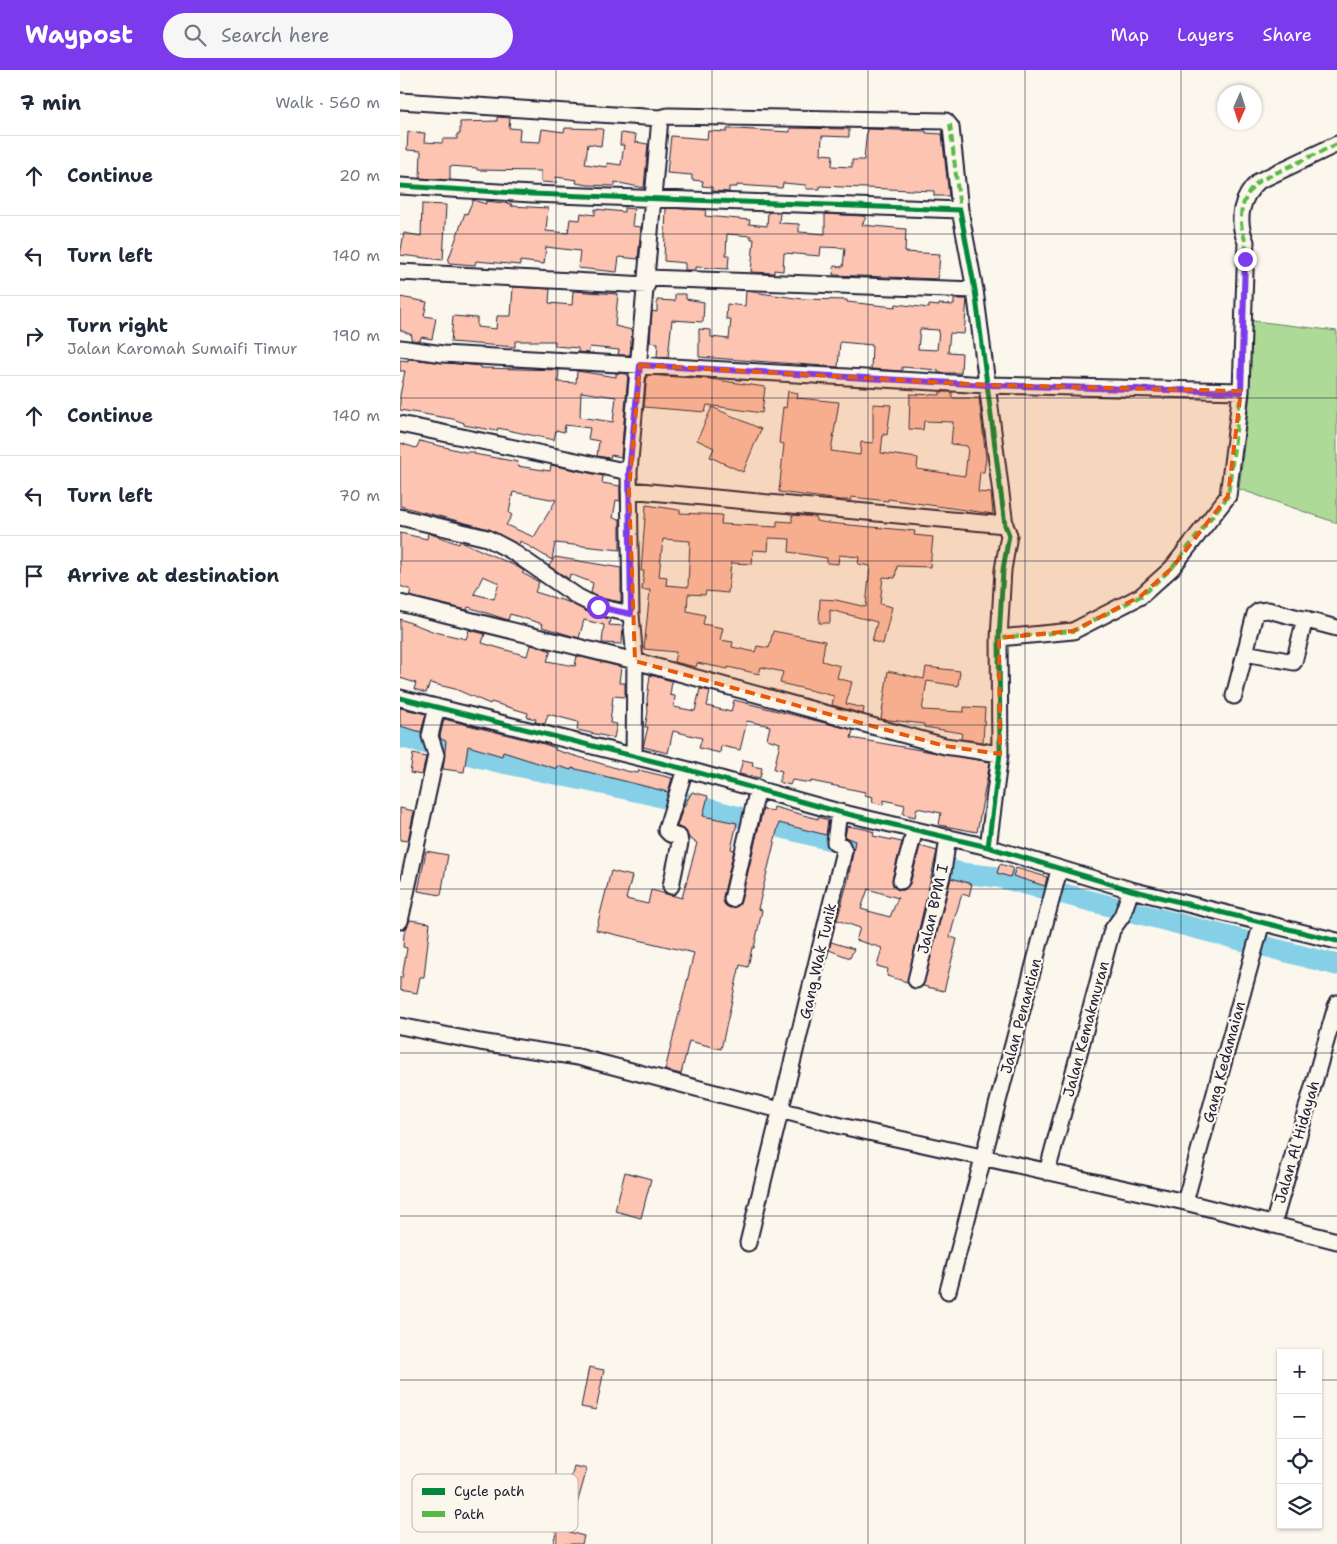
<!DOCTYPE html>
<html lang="en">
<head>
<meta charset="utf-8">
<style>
  :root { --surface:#fff; --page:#f6f6f7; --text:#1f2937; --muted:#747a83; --line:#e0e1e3; --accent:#7c3aed }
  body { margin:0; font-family:"Shantell Sans",sans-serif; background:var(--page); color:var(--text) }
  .controls { position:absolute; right:15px; bottom:15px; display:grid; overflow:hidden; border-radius:0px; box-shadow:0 1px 4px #0004 }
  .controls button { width:45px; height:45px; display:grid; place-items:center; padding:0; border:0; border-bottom:1px solid var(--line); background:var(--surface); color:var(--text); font:25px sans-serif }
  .compass { position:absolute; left:817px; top:15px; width:45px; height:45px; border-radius:50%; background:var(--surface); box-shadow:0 1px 4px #0004; rotate:183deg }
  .stop { position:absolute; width:15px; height:15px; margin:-11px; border:4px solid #7c3aed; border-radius:50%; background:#fff }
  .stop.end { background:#7c3aed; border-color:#fff; box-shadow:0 1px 5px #0008 }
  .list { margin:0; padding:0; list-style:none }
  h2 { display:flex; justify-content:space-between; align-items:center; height:65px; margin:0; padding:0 20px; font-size:21px }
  h2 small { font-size:16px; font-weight:400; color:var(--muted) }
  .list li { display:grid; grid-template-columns:32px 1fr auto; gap:15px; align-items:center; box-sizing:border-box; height:80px; padding:0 20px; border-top:1px solid var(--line) }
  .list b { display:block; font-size:19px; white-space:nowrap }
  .list p { margin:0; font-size:16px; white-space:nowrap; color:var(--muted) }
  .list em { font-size:16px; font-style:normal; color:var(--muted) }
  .icon { flex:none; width:28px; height:28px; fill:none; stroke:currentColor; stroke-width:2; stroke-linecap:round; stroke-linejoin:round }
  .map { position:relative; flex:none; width:937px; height:1474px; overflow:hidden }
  header { display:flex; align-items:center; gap:30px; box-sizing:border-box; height:70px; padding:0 25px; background:var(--accent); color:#fff }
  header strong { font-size:24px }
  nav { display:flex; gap:28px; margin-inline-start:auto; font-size:18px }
  .search { width:350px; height:45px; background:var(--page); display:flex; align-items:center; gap:12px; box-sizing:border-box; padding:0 18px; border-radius:28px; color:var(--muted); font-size:19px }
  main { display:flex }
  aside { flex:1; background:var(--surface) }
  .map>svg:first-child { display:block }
  .green { fill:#aeda98; stroke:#687e6a }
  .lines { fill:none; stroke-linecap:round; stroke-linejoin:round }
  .river { stroke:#86d0e7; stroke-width:21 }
  .building { fill:#fcc4b1; stroke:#22223b; fill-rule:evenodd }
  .minor-casing { stroke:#22223b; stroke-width:19 }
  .minor { stroke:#fbf7ec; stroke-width:15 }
  .quiet { stroke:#58b947; stroke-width:4; stroke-dasharray:8 4; stroke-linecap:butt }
  .cycleway-casing { stroke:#fbf7ec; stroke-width:8 }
  .cycleway { stroke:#00873e; stroke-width:5 }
  .route { stroke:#7c3aed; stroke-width:6 }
  .marked { fill:#e8590c; fill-opacity:0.2; stroke:#e8590c; stroke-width:4; stroke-dasharray:10 6; stroke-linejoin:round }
  .grid { fill:none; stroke:#22223b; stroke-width:1; stroke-opacity:0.55 }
  .labels { text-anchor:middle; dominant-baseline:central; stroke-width:4.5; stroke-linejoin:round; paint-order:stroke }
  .street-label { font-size:15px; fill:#22223b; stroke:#fbf7ec }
  .key { fill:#fbf7ec; stroke:#bab7b7; stroke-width:1 }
  .key-label { font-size:14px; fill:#22223b }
</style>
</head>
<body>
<header>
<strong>Waypost</strong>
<div class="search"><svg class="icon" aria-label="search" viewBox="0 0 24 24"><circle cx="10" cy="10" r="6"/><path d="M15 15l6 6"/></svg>Search here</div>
<nav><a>Map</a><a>Layers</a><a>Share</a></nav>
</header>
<main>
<aside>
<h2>7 min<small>Walk · 560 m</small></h2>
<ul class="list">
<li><svg class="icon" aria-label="ahead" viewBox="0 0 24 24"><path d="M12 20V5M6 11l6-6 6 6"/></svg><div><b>Continue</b></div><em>20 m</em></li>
<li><svg class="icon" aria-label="left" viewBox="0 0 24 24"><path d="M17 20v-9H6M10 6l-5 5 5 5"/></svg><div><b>Turn left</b></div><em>140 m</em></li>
<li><svg class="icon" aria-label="right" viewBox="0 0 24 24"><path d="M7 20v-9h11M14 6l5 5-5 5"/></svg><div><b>Turn right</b><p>Jalan Karomah Sumaifi Timur</p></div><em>190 m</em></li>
<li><svg class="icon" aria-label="ahead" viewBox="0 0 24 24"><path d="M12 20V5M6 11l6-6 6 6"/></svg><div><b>Continue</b></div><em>140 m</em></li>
<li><svg class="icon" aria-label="left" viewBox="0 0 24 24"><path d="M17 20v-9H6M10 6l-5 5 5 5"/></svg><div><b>Turn left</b></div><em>70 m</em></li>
<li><svg class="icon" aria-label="arrive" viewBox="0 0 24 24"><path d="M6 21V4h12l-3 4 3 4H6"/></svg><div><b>Arrive at destination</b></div></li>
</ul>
</aside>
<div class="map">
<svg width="937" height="1474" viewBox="0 0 937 1474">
  <rect width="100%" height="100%" fill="#fbf7ec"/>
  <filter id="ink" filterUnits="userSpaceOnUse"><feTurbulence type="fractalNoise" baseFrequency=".02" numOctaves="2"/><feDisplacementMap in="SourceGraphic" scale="10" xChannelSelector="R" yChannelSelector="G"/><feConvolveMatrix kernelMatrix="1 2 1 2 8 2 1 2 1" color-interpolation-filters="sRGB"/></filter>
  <g filter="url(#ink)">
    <path class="green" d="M846,250l91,11v192l-98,-34 11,-94z"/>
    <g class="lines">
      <path class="river" d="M0,667l98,25 151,32 312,79 37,4 339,88"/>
    </g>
    <path class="building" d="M97,47l13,1 -1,10 11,1 -1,12 21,1 2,-13 22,3 1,-4 38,1 -2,17 -13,-2 -3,20 22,3v-4l14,2 3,-20h-4l1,-12 15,2 -1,7 13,2 -4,44 -29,-6v4l-27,-1 -12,-2 1,-3 -21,-3v6l-15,-1v-11l-64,-1v-2l-27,-2v14l-30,-2 1,-27 -14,-1 1,-18 17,1 -1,9 18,1 1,-4h14v-5h3v-12l37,-1z
      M390,58l59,1v8l-27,-1 -1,18 12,1 -1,11 20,1v-7h12l3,-31 59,2v2l16,1 7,62h-15v-5l-114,-5v3h-14v-4l-23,-2 -1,5 -45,-3v2h-8v5l-17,-1v-4l-10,-1 1,-5 -11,-1v-5l-25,-2 4,-37 36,3 1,-8 19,1v-3h10l53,3z
      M73,130l13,4v-3l26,3 -1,2 37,2 -2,23 22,2 2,-14 10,1 1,-7 14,2v-6l29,3v-4l10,1 -2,17 9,1 -3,32 -19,-2 -2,15 -39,-4 2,-17 -34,-4 -2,17 -24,-3v4l-44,-4 -1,4 -26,-2 -1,-2 17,-48 2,1z
      M22,134l24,1 -3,55 -43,-5 4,-22 17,3z
      M266,138l40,2 -1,6 45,4 -1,4 18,2 1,-14 12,1 -1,10 20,1v8l26,2v-20l37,2 4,1 -4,8 44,4 -1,23 35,2 -2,25 -105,-4 1,-9 9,1 2,-19 -24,-1 -1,9 -36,-3 -1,18 -9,-1v3l-23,-1 3,-33h-3v-3l-24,-2 -1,21h3l-1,14 -32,-2v3h-11v-7l-21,-2z
      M113,217l37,2 -1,14 23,2 1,-14 45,3 -3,32 17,4 -2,25h-12l1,-5 -29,-3 -2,6 -10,-1v-4l-23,-2v-5h-40v6l-64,-5 2,-26 24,2v9l19,2 1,-13h14z
      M346,221l56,8 45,1v2l48,5 1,-3 33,4v-3l10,1v-2l15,1v-6h13l-3,35 -14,-1 -2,19 14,1 -1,20h-23v-3l-36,-3v4l-31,-2 1,-24 -32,-3 -2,25 -139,-10v-28l12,1v7l18,2 2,-20h-5l1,-15 18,2zM520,259l19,1 -2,20 -19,-1z
      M275,224h11v5l18,3 -1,20 -31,-2 -4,37h-11l1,-14 -8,-1 2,-31 5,1v-12l18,1z
      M0,227l27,5 -3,14 12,2 -4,21 -11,-2 -1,4 -9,-1 1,-5 -12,-5z
      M8,289l73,7v2l78,2 -1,12 18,1 1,-12 39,6v-4l12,1 -7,83 -10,-2 -1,3 -13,-2 2,-15 -11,-2 2,-11 -25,-3 -1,7 -8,-2 -2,10 -56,-12 -1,3 -33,-6v-2l-11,-4 -53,-9v-15l5,-24h-5v-11l8,1zM181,322l35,5 -3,25 -33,-5z
      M247,305l63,4 55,8 -3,26 -55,-8 -2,7 -61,-5z
      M388,321l10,2 -1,5 42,4 -8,49 29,4 1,-13 12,1v-39l18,1 -4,30 -4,-1 -2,19 37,5 -1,11 48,7 3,-28 -1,-2 -16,-2 2,-22 -29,-1 -1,9 -14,-1 1,-35 30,1v-3h12v6h27l7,60 -2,14h-4l-2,20 13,1 2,21 -105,-15v2l-37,-4v3h-11l-61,-8 5,-48 -5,-1 4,-36 3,1z
      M312,337l49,22 -18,43 -33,-15 4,-9 -17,-8z
      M20,371l45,11h10l-1,2 44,8 -1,4 33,5 1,-6 52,11 -1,7 18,3v15l-4,-1 -3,18 7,1v31l-65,-7 -3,17 -32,-19 -1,4 -30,-16 -89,-23v-63l16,5zM113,422l43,8 -22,37 -28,-12 6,-10 -3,-2z
      M246,435l34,5v3l42,2 -1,9 56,3v-6l15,1v-7l24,2v4l12,2 87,8 -1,4 19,2 -3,30 -33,-1 -2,12 -12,-1 -3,27 12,3 -9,37 -11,-3 5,-19 -47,-12v13h-11l1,-24 16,1 30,7 4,-41 -12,-2 1,-7 -20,-2 -1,9 -11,-1v-5l-38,-6 1,-13 -21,-1 -1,13 -15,-1 -1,14 -21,-1 -3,30 -22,-2 -1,4 -17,-1 -1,17 18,4 -2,9 20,4 -3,12 13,2 -1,5 23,5 2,-6 12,2 4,-17 52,10 -3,20 18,5 -3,12 15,4 -6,22 18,4 -1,6 -31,-9 2,-9 -54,-13 3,-11 -22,-5 -2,7 -31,-7v2l-31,-6 -1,4 -22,-5 2,-10 -32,-3 6,-59h-8l2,-19h-3zM263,469l27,2 -2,46 -22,-2 1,-8 -8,-1z
      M0,463l27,6 1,-6 31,11 1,-3 2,1 54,24 8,5 -2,2 17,9 -4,10 33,10 26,13 16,4 -1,6 14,1 -1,18 -20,-1 2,-18 -20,-5 -5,18 -37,-11 1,-3 -33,-10 -2,6 -40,-13 -1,3 -58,-14 2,-6 -11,-4zM83,506l16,7 -5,16 -20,-5z
      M155,487l66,11v34l-20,-4 -10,-5 2,-10 -23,-9 -1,5 -20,-13z
      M0,549l35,13 31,7 3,-9 16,4 -3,9 45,13 3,-11 10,2 11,4 -4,10 28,5 2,-10 44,11 -2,16h6v14l-12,-1 -3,27 7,1 -3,14 -37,-8 1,-8 -30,-8 -3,10 -10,-2 1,-3 -9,-2 1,-4 -37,-11 -1,2 -35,-15 -25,-6 -4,10 -12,-4 2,-6 -16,-5z
      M526,597l34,4 -2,15 -31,-5 -5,29 42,2v-5l21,1 -2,34 -22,-3 1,-6 -38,-6v-3l-43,-5 7,-48 36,8z
      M250,605l22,6 -2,14 5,1 -1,11 21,4 5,-22 10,2 -3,15 24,6 3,-12 119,30 -2,8 139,24 -13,70 -38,-7 2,-12 -24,-5 -2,9 -12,-3 2,-9 -21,-5 -1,5 -11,-3 1,-5 -9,-2 1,-3 -54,-11v2l-19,-3 -2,5 -11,-3 3,-11 -8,-2 6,-26 -13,-4 3,-13 -23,-5 -7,29 -19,-4 -1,7 -21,-5 3,-10 -29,-7 -5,22 -25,-6 5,-20h-3l3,-15 -1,-13z
      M0,638l26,6 -5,18 -21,-6z
      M44,649l100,25 12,4 -1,2 71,21 12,2 1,-3 33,8 -4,14 -96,-24 -1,2 -13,-4 -1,3 -54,-17 -1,4 -34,-10 -4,26 -21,-3 3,-28 -5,-2 -1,-3z
      M13,684l13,3 -4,18 -12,-2z
      M343,690l10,2 -1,4 10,2 -2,10 -21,-4z
      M292,722l16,4 -5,20 34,7 -6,26 3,1 -11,47 2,8 5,3 8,-2 3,-5 22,-92 10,2 1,-4 44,12v-2l10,3 -2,15 -47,-12 -21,86 4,1 -8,38h-2l-4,19 -8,-2 -19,84 -32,-8 -8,33 -16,-4 29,-117 -98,-23 15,-59 21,5 -6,23 22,5 3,-14 31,8 15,-55 -8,-5 -3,-7 -9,-5 6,-18z
      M0,738l14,3 -6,30 -8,-1z
      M447,756l18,3 9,3 -1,4 29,6 -10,37 2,8 5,3h5l6,-6 10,-38 17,5 -30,131 -20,-6 1,-7 -11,-3 5,-18 -26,-8 4,-12 -23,-8 11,-40 7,-39 -10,-4zM468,819l30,9 -8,19 -29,-8z
      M26,781l22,4 -7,40 -23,-4z
      M600,794l13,4 -3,9 -13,-4z
      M616,798l31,9 -2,9 -32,-10z
      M551,808l21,6 -3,12 -7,-2 -7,23 -5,20 7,2 -13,52 -21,-5z
      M10,850l20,3 -6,54h-4l-3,16 -17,-3v-13l2,1 5,-30 -4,-1 1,-13z
      M431,872l23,7 -4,9 -21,-8z
      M225,1102l26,7 -10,39 -26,-7z
      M189,1297l15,3 -8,40 -15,-3z
      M174,1396l13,3 -18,63 15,4 -2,8h-29l12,-47 -30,-7 2,-10 32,7z"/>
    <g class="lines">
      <g class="minor-casing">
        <path id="minor" d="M0,31l260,17
          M0,116l132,8 428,16 15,80 30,235 4,10 -6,35 -4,68 1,116 -12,93
          M0,202l247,13
          M248,208l327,12
          M0,278l43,6 544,31 254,6
          M0,354l229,48
          M229,420l376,35
          M0,447l87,21 23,12 68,47 20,10 33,7
          M0,533l235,58 310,85 55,8
          M599,568l74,-7 68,-35 31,-28 56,-72 13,-105 5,-149c-10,-23 -5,-45 13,-61l78,-37
          M845,583l49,9 11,-43
          M834,626l21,-82 4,-3 9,-1 69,18
          M0,628l285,71 154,43 149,35 143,43 206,51
          M234,686l1,-95 -4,-47 -2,-142 31,-354 8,-2 278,5 5,6 9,83
          M501,811l14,-51
          M271,816l9,-43 -1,-6 -9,-3 -4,-4 19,-61
          M332,829l26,-111
          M0,851l36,-166 -6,-19 7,-29
          M516,910l27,-108 5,-35
          M0,956l80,16 98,15 263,69 344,76 152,39
          M647,1102l65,-242 10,-14 9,-26
          M785,1132l77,-280
          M873,1155l64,-222
          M348,1173l96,-392 -2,-5 -7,-4 4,-30
          M548,1221l111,-421"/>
      </g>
      <use href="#minor" class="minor"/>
      <path class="quiet" d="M550,54l10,86
        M587,315l254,6
        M599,568l74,-7 68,-35 31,-28 56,-72 13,-105 5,-149c-10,-23 -5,-45 13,-61l78,-37"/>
      <g class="cycleway-casing">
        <path id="cycleway" d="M0,116l132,8 428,16 15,80 30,235 4,10 -6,35 -4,68 1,116 -12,93
          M0,628l285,71 154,43 149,35 143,43 206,51"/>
      </g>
      <use href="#cycleway" class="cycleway"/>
    </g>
  </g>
  <g class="lines" filter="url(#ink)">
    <path class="route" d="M198,537l33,7 -2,-142 11,-107 347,20 254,7 4,-133"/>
  </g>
  <path class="marked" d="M240,295l347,20 254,6 -13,105 -56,72 -31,28 -68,35 -74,7 1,116 -55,-8 -310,-85 -6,-171z"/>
  <path class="grid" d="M156,0v1474M312,0v1474M468,0v1474M625,0v1474M781,0v1474M0,164h937M0,328h937M0,491h937M0,655h937M0,819h937M0,983h937M0,1146h937M0,1310h881M918,1310h19"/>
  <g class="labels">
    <g class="street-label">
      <text transform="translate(533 839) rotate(-77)">Jalan BPM I</text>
      <text transform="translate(418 891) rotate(-77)">Gang Wak Tunik</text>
      <text transform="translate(621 946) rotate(-75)">Jalan Penantian</text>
      <text transform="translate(686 959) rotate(-75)">Jalan Kemakmuran</text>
      <text transform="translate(824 992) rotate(-75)">Gang Kedamaian</text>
      <text transform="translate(897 1072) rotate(-74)">Jalan Al Hidayah</text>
    </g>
  </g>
  <rect x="12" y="1404" width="166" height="58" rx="8" class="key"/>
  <rect x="22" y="1418" width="23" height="7" fill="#00873e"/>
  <rect x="22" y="1441" width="23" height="6" fill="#58b947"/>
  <g class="key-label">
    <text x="54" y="1426">Cycle path</text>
    <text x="54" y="1449">Path</text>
  </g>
</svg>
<div class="controls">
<button>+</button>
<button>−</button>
<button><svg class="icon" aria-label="locate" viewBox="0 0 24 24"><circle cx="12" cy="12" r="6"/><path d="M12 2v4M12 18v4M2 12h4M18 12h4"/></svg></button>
<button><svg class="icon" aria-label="layers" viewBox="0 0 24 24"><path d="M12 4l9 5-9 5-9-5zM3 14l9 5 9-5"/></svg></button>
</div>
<svg class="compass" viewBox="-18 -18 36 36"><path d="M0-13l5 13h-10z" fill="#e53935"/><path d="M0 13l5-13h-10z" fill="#747a83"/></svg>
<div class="stop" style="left:198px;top:537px"></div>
<div class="stop end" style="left:845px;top:189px"></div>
</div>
</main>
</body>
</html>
